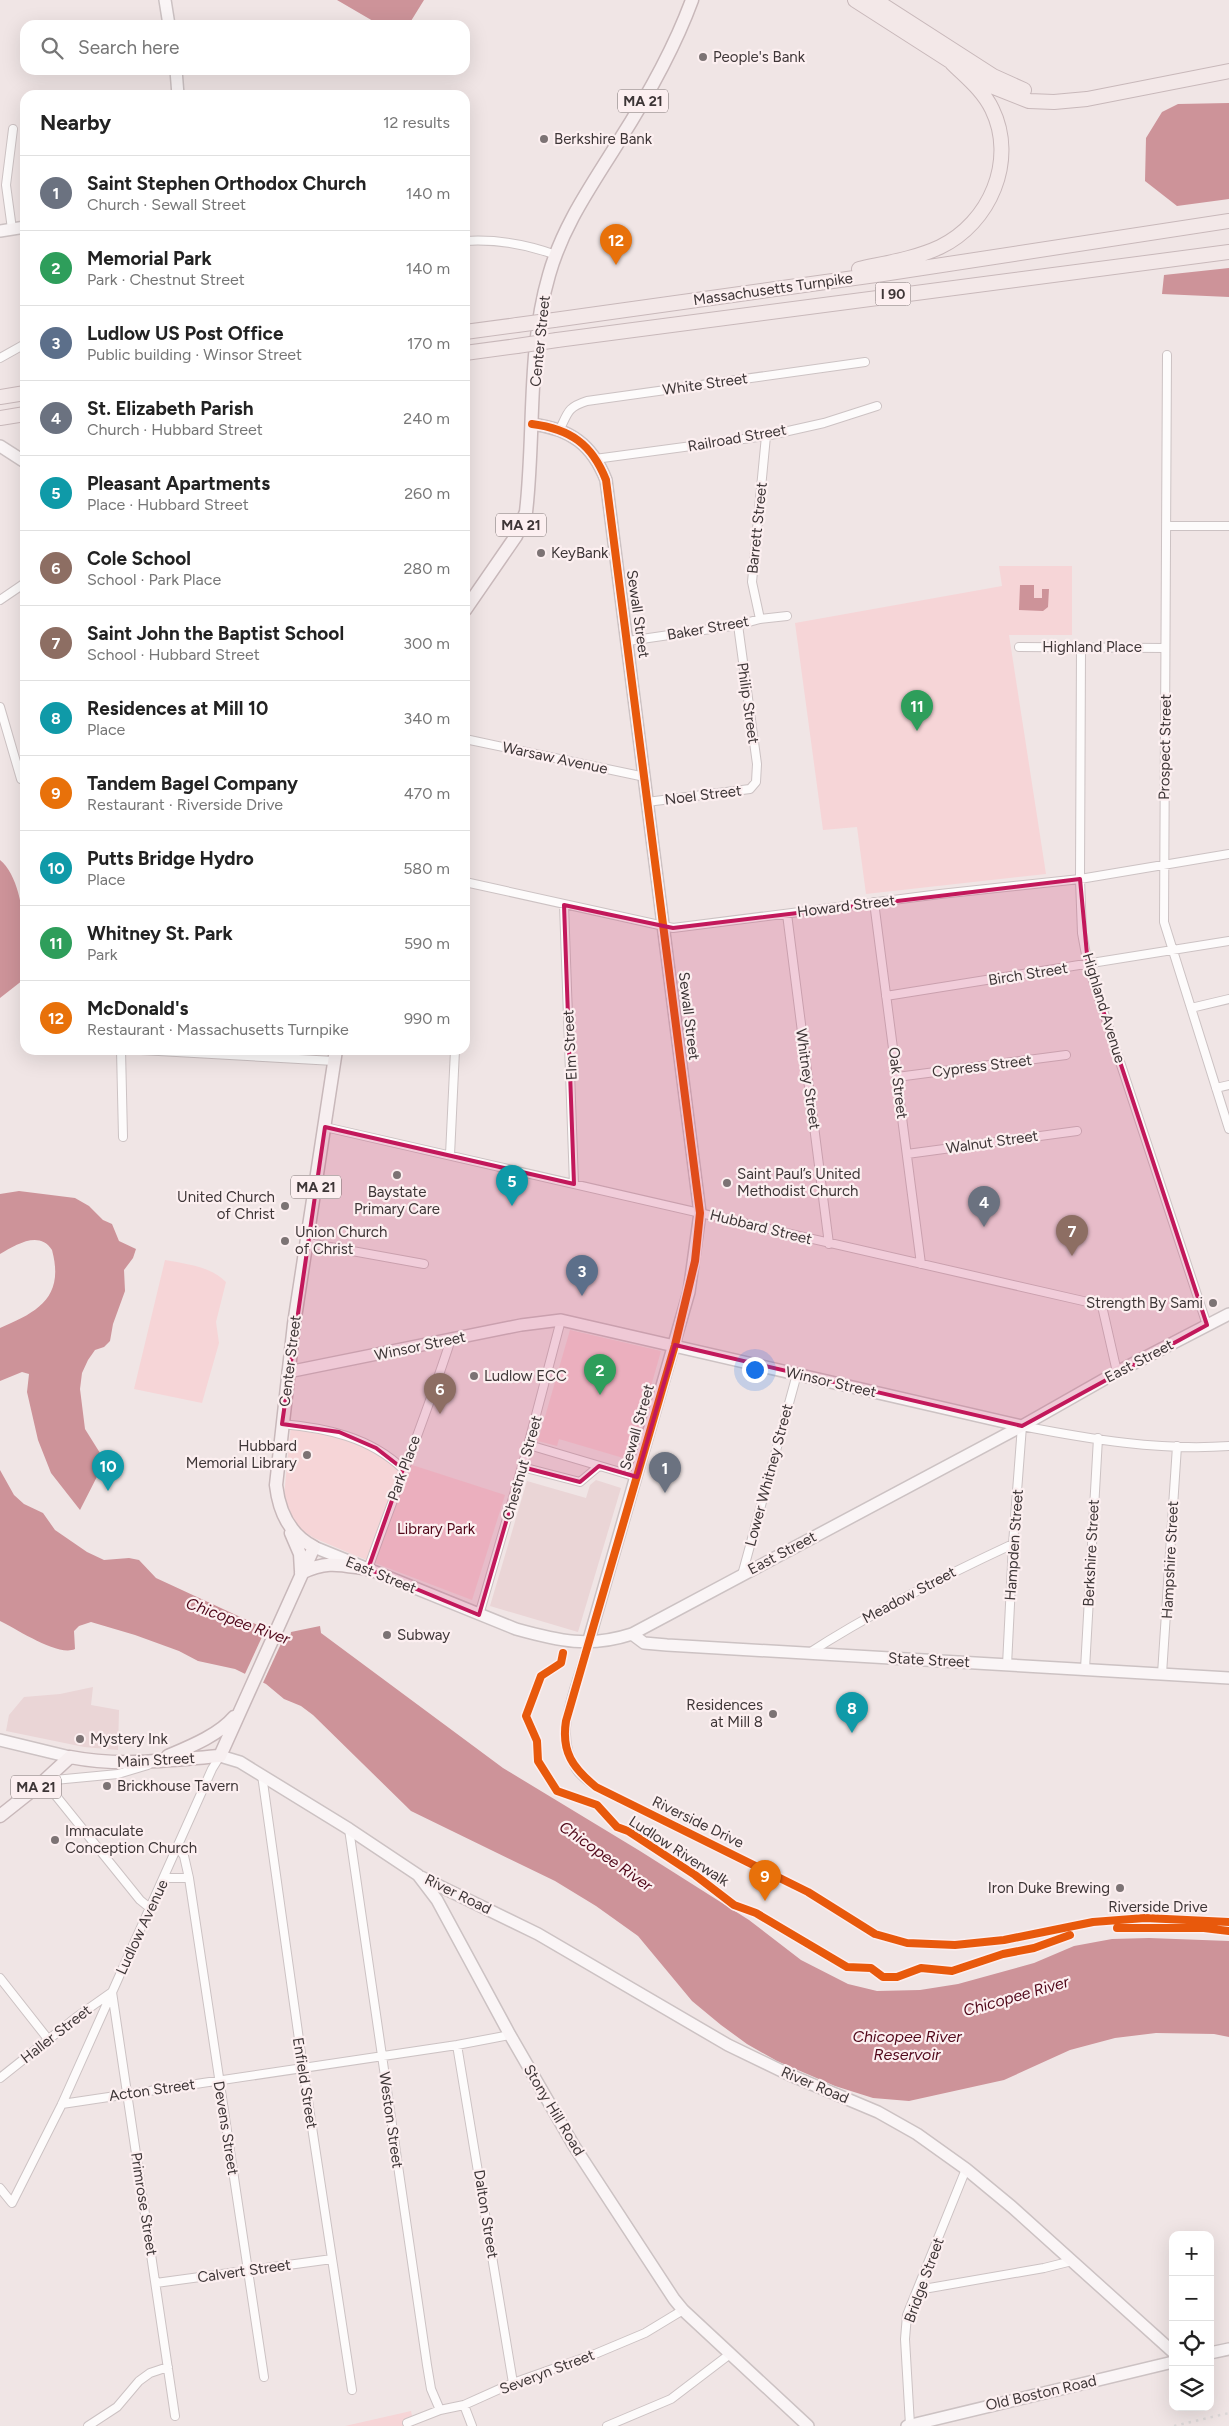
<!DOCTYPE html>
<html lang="en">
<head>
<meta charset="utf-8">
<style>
  :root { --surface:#fff; --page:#f2f2f2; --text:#222; --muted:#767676; --line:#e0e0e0; --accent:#0f766e }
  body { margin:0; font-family:Figtree,sans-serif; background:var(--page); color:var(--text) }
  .controls { position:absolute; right:15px; bottom:15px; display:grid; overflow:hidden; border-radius:10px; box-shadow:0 5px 20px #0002 }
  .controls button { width:45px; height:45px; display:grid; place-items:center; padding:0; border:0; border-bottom:1px solid var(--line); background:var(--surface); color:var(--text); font:25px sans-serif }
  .you { position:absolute; left:754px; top:1369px; width:18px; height:18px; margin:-12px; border:4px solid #fff; border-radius:50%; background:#1a73e8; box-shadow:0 0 0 8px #1a73e833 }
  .badge { display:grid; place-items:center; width:32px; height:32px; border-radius:50%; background:var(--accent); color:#fff; font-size:16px; font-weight:700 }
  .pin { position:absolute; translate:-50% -41px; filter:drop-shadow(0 1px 2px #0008) }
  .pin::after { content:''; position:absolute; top:26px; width:18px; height:15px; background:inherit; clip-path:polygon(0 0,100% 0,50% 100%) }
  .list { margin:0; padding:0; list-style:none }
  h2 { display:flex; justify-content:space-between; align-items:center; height:65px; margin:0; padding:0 20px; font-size:21px }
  h2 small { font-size:16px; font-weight:400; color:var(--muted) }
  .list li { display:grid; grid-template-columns:32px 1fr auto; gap:15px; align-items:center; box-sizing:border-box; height:75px; padding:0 20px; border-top:1px solid var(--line) }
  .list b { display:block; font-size:19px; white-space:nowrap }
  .list p { margin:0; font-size:16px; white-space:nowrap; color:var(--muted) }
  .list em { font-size:16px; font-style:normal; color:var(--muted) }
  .icon { flex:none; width:28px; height:28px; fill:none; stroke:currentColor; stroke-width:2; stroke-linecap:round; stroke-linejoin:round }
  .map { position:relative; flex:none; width:1229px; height:2426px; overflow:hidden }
  .search { position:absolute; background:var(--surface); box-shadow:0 5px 20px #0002; left:20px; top:20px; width:450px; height:55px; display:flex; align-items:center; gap:12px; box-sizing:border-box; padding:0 18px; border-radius:15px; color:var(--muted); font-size:19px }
  .panel { position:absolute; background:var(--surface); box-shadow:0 5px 20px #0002; left:20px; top:90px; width:450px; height:965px; border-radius:15px }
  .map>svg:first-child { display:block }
  .built { fill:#ead5d6 }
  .green { fill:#f6d5d7 }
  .water { fill:#cd9399 }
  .pier { fill:#f0e5e5 }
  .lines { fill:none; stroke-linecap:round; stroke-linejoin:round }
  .street-casing { stroke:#ccc2c3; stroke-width:10 }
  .secondary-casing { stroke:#ccc2c3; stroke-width:14 }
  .primary-casing { stroke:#c8b8ba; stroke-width:15 }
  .highway-casing { stroke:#c8b8ba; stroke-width:16 }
  .street { stroke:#fdfbfb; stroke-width:8 }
  .secondary { stroke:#faf5f6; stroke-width:11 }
  .primary { stroke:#f7eff0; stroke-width:12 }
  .highway { stroke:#f3e8e8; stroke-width:14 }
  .rail { stroke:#dbd7d7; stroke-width:2.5; stroke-dasharray:2.5 5; stroke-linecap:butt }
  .highway-bridge-casing { stroke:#c8b8ba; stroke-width:16; stroke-linecap:butt }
  .highway-bridge { stroke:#f3e8e8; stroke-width:14 }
  .cycleway-casing { stroke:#fceff0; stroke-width:11 }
  .cycleway { stroke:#e8590c; stroke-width:8 }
  .marked { fill:#c2185b; fill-opacity:0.2; stroke:#c2185b; stroke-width:4; stroke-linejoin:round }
  .poi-dot { fill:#7c7374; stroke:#fceff0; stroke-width:2 }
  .labels { text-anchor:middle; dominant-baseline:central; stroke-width:4.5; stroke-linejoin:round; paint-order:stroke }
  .shield { fill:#fceff0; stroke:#776e6e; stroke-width:1 }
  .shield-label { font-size:14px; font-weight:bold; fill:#3e3637 }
  .poi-label { font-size:15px; fill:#3e3637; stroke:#fceff0; text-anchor:start }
  .street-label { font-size:15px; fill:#3e3637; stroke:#fceff0 }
  .park-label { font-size:15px; fill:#530a1c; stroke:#fceff0 }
  .water-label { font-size:16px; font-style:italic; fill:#51081a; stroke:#fceff0 }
</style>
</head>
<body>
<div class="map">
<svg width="1229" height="2426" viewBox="0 0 1229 2426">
  <rect width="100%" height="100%" fill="#f0e5e5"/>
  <path class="built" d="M596,1480l25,8 -43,144 -88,-26 37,-125 59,17 4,-13z
    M93,1687l-2,18 28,5 -1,40 -34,-3 -78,-16 3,-16 15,-18 36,-3z"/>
  <path class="green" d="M999,566h73v69h-63l37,239 -180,20 -9,-67 -34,3 -28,-207 207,-37z
    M165,1260c21,4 45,6 61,22l-10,40 3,21 -17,60 -68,-14z
    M570,1330l91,21 -31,109 -71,-21 -2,7 -19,-5z
    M291,1425l58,12 54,31 3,-5 99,32 -33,105 -118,-45 -40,-17 -14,-9 -10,-15 -6,-18z
    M411,2411l3,15h-69z"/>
  <path class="water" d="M337,0h87l-13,21h-38z
    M1229,103v96l-52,7 -32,-25 1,-43 16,-26 16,-8z
    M1229,268v29l-67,-3 2,-19z
    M1020,585h14v13h8v-9h7l-1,18 -5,4 -24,-1z
    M0,860c22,18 27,71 22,96 -1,8 2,16 1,24l-23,18z
    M19,1191l56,7 14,8 14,14 9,4 7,17 17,8 -3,9 -9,12 1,21 -12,33 -3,17 -6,6 -9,3 -7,10 -6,13 -2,16 5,40 20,32 -25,49 -29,-37 -13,-33 -11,-48 2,-18 -7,-2 -22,9v-53c37,-16 65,-30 52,-78 -13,-20 -36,-5 -52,4v-60z
    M0,1470l14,25 10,9 19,9 12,17 32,22 17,8 25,-2 10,2 17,18 134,62 1,-8 29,-6 1,7 182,135 137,83 109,69 52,40 47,24 29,7 43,-1 38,-6 76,-21 40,-17 38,-7 37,-1 80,3v96l-15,-3 -58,-1 -41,5 -45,12 -66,30 -95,21 -36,-3 -38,-12 -58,-25 -30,-17 -26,-19 -29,-24 -54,-65 -42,-30 -41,-25 -144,-70 -98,-96 -12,-9 -17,-7 -18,-15 -31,-15 -37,-8 -19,-10 -44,-16 -44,-13 -12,4 -5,5 1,18c-17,8 -58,-20 -75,-28z"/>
  <path class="pier" d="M267,1626l18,9 -23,50 -18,-9z"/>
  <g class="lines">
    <g class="street-casing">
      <path id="street" d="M12,229l-6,-44 7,-56
        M465,241c32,-2 61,3 91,14
        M1167,355l-3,567 65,207
        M0,358l25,-14
        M560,429c8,-17 8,-22 27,-28l278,-39
        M595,459l171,-23 58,-13 53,-17
        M1167,526h62
        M0,600l25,-17
        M760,619l-8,-37 14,-146
        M628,641l110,-16 22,-6 27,-3
        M1019,647l146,1
        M1081,647l-1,232 2,54 6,32 119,360
        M0,707l21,72
        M465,739l180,38
        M647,802l103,-13 6,-7 1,-18 -19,-139
        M465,882l208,46 267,-34 140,-15 149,-25
        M874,902l47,362
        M564,905l10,279
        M787,914l42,330
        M886,996l343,-55
        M1191,1008l38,-9
        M121,1050l2,87
        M141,1050l193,11
        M897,1077l169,-22
        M1216,1088l13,-3
        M325,1127l767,176 10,3 15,66
        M907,1154l170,-23
        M450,1155l5,-105
        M308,1243l116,21
        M282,1424c44,4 88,13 121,45
        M529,1445l108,32
        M522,1467l58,15 19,-16
        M368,1569c27,-77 58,-152 83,-230
        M742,1575l55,-201
        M479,1615l47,-162 35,-133
        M588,1643c-9,40 -37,87 -12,126 4,7 13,13 20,18l212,105 67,42 32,9 48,2 49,-5 89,-18 52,-4 84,4
        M809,1653c65,-42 133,-76 204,-109
        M1007,1665l6,-121 9,-118c67,13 138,25 207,20
        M1085,1669l13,-231
        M1162,1674l15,-228
        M262,1775l41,293 49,322
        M44,1781l96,119 11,9
        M44,1781l74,-7 30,-9
        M349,1829l78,536 4,24 9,21
        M178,1847l6,9 5,22
        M165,1878h24l75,499
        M0,1978l48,61
        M457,2045l56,338
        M0,2078l78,-62 34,-24 63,424
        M62,2104l395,-59 53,-10
        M0,2188l12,15 50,-99 150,-335 8,-13
        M156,2283l176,-24
        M918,2290l126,-22 28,-7
        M464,2405l8,21
        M407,2423l33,-13 24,-5 49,-22 82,-29 50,-21 38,-23
        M910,2425l-5,-86 2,-24 59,-146
        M88,2426l29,-19 22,-26 11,-8 18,-6
        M607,2426l64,-27 59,-45"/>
    </g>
    <g class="secondary-casing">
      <path id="secondary" d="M165,0l4,25
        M176,70l2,25
        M0,231l25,-4
        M532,424c38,5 60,20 74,56l94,733 -11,79 -101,351
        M0,446l25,16
        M288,1372l233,-47 40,-5 461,106
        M314,1547l202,82c43,12 73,19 116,5l390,-208 95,-54 112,-58
        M632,1634l12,9 23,2 562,33
        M0,1740l70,17
        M220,1756l20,6 109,67 69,46 19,25 73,135 64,111 100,153 9,11 125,116
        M421,1877l117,57 190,111 62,30 88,37 39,22 49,35 46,38 161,145
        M1210,2353l19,-4
        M907,2426l266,-64"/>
    </g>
    <g class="primary-casing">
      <path id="primary" d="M465,610l51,-74 10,-24c9,-77 1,-162 23,-237 14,-50 43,-90 70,-134 28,-44 55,-92 73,-141
        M291,1533l9,21 1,17
        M301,1573c27,-13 39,-8 67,-4
        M168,1756c21,-9 51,-21 66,-39
        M0,1816l44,-35 26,-24c51,10 99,3 150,-1l94,-209c-24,-12 -35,-36 -38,-62l18,-161 42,-274"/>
    </g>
    <g class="highway-casing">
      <path id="highway" d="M855,0l131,84 43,17 25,1 33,-3 142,-28
        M875,0l118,76 31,14
        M859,269c27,-6 55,-10 81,-22 50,-24 77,-87 52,-138 -9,-19 -26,-32 -40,-46
        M554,320l329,-46 346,-53
        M465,332l52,-7
        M557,340l672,-88
        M465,353l52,-7
        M0,397l25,-4
        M0,418l25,-4"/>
    </g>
    <use href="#street" class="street"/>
    <use href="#secondary" class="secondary"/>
    <use href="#primary" class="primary"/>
    <use href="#highway" class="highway"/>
    <path class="rail" d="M1174,2426l55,-13"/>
    <g class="highway-bridge-casing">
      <path id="highway-bridge" d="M517,325l37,-5
        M517,346l40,-6"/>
    </g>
    <use href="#highway-bridge" class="highway-bridge"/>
    <g class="cycleway-casing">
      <path id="cycleway" d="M532,424c38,5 60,20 74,56l94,733 -5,48 -20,84 -109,376c-5,31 7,47 30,66l212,105 67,42 32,9 48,2 49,-5 89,-18 52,-4 84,4
        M563,1653l-2,10 -20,13 -15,40 11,25 1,20 19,30 40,14 20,22 11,4 67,44 39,30 22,8 91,54 24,1 12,9h14l24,-9 31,3 51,-17 31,-6 36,-13
        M1117,1928h87l25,3"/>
    </g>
    <use href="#cycleway" class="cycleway"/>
  </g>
  <path class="marked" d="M1080,879l8,86 119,360 -185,101 -347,-81 -38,132 -38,-11 -19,16 -58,-15 -43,148 -111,-46 35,-100 -27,-21 -37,-16 -57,-8 43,-297 249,57 -10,-279 109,23z"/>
  <g class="poi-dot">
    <circle cx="703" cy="57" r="5"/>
    <circle cx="544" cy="139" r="5"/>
    <circle cx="541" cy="553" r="5"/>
    <circle cx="397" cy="1175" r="5"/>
    <circle cx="727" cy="1183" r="5"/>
    <circle cx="285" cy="1206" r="5"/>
    <circle cx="285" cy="1241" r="5"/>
    <circle cx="1213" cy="1303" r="5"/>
    <circle cx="474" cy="1376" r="5"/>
    <circle cx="307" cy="1455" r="5"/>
    <circle cx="387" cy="1635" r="5"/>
    <circle cx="773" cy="1714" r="5"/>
    <circle cx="80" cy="1739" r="5"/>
    <circle cx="107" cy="1786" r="5"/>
    <circle cx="55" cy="1840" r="5"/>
    <circle cx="1120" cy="1888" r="5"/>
  </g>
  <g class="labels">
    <g class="shield">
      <rect x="618" y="89.5" width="50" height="23" rx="4"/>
      <rect x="875.5" y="282.5" width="35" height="23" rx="4"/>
      <rect x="496" y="513.5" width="50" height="23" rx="4"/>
      <rect x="291" y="1175.5" width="50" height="23" rx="4"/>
      <rect x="11" y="1775.5" width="50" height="23" rx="4"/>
    </g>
    <g class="shield-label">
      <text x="643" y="101">MA 21</text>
      <text x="893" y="294">I 90</text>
      <text x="521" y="525">MA 21</text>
      <text x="316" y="1187">MA 21</text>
      <text x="36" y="1787">MA 21</text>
    </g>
    <g class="poi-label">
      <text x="713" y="57">People's Bank</text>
      <text x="554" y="139">Berkshire Bank</text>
      <text x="551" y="553">KeyBank</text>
      <text x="737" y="1174">Saint Paul’s United<tspan x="737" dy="17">Methodist Church</tspan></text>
      <text x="397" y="1192" text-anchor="middle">Baystate<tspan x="397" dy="17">Primary Care</tspan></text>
      <text x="275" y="1197" text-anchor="end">United Church<tspan x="275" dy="17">of Christ</tspan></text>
      <text x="295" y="1232">Union Church<tspan x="295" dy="17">of Christ</tspan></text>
      <text x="1203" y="1303" text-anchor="end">Strength By Sami</text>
      <text x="484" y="1376">Ludlow ECC</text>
      <text x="297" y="1446" text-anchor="end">Hubbard<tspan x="297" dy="17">Memorial Library</tspan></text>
      <text x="397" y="1635">Subway</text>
      <text x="763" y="1705" text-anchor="end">Residences<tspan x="763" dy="17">at Mill 8</tspan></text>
      <text x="90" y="1739">Mystery Ink</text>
      <text x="117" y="1786">Brickhouse Tavern</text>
      <text x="65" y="1831">Immaculate<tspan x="65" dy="17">Conception Church</tspan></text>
      <text x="1110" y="1888" text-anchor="end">Iron Duke Brewing</text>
    </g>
    <g class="street-label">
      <text transform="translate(773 289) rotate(-8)">Massachusetts Turnpike</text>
      <text transform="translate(540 341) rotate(-84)">Center Street</text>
      <text transform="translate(705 384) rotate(-8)">White Street</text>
      <text transform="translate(737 438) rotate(-10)">Railroad Street</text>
      <text transform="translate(757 528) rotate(-84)">Barrett Street</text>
      <text transform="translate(638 614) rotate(82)">Sewall Street</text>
      <text transform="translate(708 628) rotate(-10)">Baker Street</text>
      <text x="1092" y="647">Highland Place</text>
      <text transform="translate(748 703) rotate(82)">Philip Street</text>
      <text transform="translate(1165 747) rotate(-89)">Prospect Street</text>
      <text transform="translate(555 758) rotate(12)">Warsaw Avenue</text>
      <text transform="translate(703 795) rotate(-7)">Noel Street</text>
      <text transform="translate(846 906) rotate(-7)">Howard Street</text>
      <text transform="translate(1028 974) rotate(-9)">Birch Street</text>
      <text transform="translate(1104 1008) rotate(73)">Highland Avenue</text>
      <text transform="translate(689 1016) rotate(83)">Sewall Street</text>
      <text transform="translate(570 1045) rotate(-93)">Elm Street</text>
      <text transform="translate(982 1066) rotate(-7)">Cypress Street</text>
      <text transform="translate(808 1079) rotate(82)">Whitney Street</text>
      <text transform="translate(898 1083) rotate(83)">Oak Street</text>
      <text transform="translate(992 1142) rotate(-8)">Walnut Street</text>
      <text transform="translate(761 1227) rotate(14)">Hubbard Street</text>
      <text transform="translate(420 1346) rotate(-12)">Winsor Street</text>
      <text transform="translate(290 1361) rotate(-83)">Center Street</text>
      <text transform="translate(1139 1361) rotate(-28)">East Street</text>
      <text transform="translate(831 1382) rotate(13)">Winsor Street</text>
      <text transform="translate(637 1427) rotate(-74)">Sewall Street</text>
      <text transform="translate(404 1468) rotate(-70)">Park Place</text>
      <text transform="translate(522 1468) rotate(-74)">Chestnut Street</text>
      <text transform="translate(769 1475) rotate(-75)">Lower Whitney Street</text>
      <text transform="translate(1014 1545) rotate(-86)">Hampden Street</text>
      <text transform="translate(782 1553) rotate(-28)">East Street</text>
      <text transform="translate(1091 1553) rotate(-87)">Berkshire Street</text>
      <text transform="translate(1170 1560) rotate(-87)">Hampshire Street</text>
      <text transform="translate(381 1575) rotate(22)">East Street</text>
      <text transform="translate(909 1595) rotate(-28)">Meadow Street</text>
      <text transform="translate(929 1660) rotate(3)">State Street</text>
      <text transform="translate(156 1760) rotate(-3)">Main Street</text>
      <text transform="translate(698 1822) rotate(26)">Riverside Drive</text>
      <text transform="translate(679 1851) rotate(33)">Ludlow Riverwalk</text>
      <text transform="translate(458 1894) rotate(26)">River Road</text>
      <text x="1158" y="1907">Riverside Drive</text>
      <text transform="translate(142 1927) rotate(-65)">Ludlow Avenue</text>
      <text transform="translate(56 2034) rotate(-38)">Haller Street</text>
      <text transform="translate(305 2083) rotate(81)">Enfield Street</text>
      <text transform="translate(815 2085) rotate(23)">River Road</text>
      <text transform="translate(152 2090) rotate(-8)">Acton Street</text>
      <text transform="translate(554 2110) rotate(59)">Stony Hill Road</text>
      <text transform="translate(391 2120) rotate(82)">Weston Street</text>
      <text transform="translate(226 2128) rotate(81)">Devens Street</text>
      <text transform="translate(144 2204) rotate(81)">Primrose Street</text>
      <text transform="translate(486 2214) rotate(81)">Dalton Street</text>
      <text transform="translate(244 2271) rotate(-8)">Calvert Street</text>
      <text transform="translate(924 2280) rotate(-70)">Bridge Street</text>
      <text transform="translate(547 2372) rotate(-21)">Severyn Street</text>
      <text transform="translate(1041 2393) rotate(-13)">Old Boston Road</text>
    </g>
    <g class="park-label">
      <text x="436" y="1529">Library Park</text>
    </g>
    <g class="water-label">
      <text transform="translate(238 1621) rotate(20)">Chicopee River</text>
      <text transform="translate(606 1856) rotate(35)">Chicopee River</text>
      <text transform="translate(1016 1996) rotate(-16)">Chicopee River</text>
      <text x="907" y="2036">Chicopee River<tspan x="907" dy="18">Reservoir</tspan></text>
    </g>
  </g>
</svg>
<div class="controls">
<button>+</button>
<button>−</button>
<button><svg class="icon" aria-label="locate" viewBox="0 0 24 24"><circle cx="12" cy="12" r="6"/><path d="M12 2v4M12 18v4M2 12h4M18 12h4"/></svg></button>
<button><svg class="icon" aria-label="layers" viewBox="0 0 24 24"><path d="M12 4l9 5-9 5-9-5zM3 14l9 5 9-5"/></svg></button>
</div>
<div class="you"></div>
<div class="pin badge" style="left:665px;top:1493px;background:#6b7280">1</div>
<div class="pin badge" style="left:600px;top:1395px;background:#2e9e5b">2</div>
<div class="pin badge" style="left:582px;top:1296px;background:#5c6f8a">3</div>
<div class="pin badge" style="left:984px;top:1227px;background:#6b7280">4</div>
<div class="pin badge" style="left:512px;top:1206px;background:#0f9aa8">5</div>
<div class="pin badge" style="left:440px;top:1414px;background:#8d6e63">6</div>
<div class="pin badge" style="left:1072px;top:1256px;background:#8d6e63">7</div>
<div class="pin badge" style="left:852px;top:1733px;background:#0f9aa8">8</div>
<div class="pin badge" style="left:765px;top:1901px;background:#e8710a">9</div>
<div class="pin badge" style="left:108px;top:1491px;background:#0f9aa8">10</div>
<div class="pin badge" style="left:917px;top:731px;background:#2e9e5b">11</div>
<div class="pin badge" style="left:616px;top:265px;background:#e8710a">12</div>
<div class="search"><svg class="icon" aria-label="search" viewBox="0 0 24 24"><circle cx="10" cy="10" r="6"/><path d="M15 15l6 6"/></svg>Search here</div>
<section class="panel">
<h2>Nearby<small>12 results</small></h2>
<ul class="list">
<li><span class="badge" style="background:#6b7280">1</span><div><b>Saint Stephen Orthodox Church</b><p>Church · Sewall Street</p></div><em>140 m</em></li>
<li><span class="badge" style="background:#2e9e5b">2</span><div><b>Memorial Park</b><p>Park · Chestnut Street</p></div><em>140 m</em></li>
<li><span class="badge" style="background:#5c6f8a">3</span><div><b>Ludlow US Post Office</b><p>Public building · Winsor Street</p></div><em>170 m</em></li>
<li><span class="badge" style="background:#6b7280">4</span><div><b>St. Elizabeth Parish</b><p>Church · Hubbard Street</p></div><em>240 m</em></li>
<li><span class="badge" style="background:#0f9aa8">5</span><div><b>Pleasant Apartments</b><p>Place · Hubbard Street</p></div><em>260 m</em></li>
<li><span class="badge" style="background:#8d6e63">6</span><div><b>Cole School</b><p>School · Park Place</p></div><em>280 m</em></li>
<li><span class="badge" style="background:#8d6e63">7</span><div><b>Saint John the Baptist School</b><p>School · Hubbard Street</p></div><em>300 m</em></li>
<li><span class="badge" style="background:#0f9aa8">8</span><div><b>Residences at Mill 10</b><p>Place</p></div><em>340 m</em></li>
<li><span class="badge" style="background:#e8710a">9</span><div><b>Tandem Bagel Company</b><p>Restaurant · Riverside Drive</p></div><em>470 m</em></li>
<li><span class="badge" style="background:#0f9aa8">10</span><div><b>Putts Bridge Hydro</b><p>Place</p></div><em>580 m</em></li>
<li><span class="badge" style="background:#2e9e5b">11</span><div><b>Whitney St. Park</b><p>Park</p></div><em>590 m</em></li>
<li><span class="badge" style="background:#e8710a">12</span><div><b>McDonald's</b><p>Restaurant · Massachusetts Turnpike</p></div><em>990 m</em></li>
</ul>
</section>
</div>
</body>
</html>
